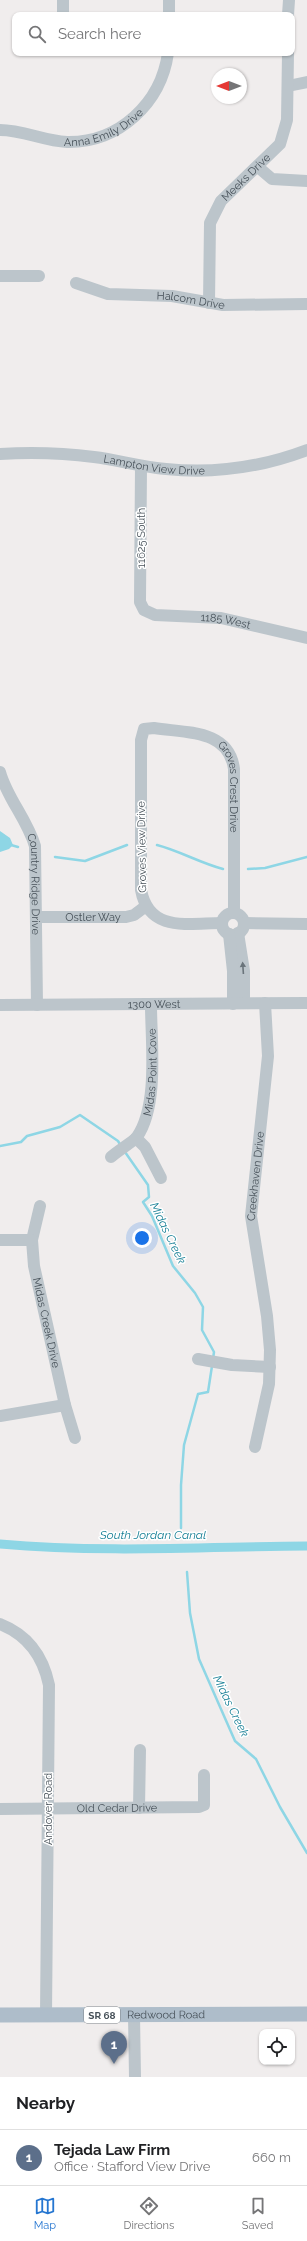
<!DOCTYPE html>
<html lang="en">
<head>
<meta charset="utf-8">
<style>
  :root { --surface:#fff; --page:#f6f6f6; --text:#202124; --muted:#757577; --line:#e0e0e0; --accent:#2576d1 }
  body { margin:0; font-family:Raleway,sans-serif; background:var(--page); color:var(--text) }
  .controls { position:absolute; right:12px; bottom:12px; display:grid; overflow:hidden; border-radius:8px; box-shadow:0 1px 3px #0004 }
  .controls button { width:36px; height:36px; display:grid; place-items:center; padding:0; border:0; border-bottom:1px solid var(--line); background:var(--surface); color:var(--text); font:20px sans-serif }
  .compass { position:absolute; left:211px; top:68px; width:36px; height:36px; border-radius:50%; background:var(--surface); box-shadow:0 1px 3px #0004; rotate:270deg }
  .you { position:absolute; left:142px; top:1238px; width:14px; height:14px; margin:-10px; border:3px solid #fff; border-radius:50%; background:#1a73e8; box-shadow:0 0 0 6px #1a73e833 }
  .badge { display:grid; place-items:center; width:26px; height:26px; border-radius:50%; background:var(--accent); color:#fff; font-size:13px; font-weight:700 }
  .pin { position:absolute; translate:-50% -33px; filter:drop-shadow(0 1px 2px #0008) }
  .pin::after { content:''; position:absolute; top:21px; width:14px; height:12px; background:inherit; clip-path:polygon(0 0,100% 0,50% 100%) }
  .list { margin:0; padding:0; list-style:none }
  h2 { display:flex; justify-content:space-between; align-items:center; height:52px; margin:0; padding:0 16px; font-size:17px }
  h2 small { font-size:13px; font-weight:400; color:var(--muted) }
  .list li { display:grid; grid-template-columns:26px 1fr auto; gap:12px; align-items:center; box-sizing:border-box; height:56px; padding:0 16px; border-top:1px solid var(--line) }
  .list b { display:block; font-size:15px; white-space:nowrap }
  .list p { margin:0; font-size:13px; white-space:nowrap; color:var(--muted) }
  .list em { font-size:13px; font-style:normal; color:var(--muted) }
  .icon { flex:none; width:22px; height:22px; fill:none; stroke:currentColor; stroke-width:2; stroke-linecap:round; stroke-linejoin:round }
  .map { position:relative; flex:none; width:307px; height:2077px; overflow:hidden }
  .search { position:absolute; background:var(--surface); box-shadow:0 1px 3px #0004; left:12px; right:12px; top:12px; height:44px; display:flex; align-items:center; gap:10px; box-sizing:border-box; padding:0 14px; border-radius:8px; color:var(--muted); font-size:15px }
  .sheet { height:108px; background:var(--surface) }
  nav { display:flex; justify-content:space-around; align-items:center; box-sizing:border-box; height:56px; border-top:1px solid var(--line); background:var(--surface); font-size:11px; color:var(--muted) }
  nav a { display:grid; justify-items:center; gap:2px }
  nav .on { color:var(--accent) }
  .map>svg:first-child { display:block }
  .water { fill:#8ed6e5 }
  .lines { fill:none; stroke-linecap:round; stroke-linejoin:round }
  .stream { stroke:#8ed6e5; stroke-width:2.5 }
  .canal { stroke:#8ed6e5; stroke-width:9 }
  .minor { stroke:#bcc5cb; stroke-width:12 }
  .major { stroke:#aebdca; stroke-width:15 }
  .oneway { fill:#6a747b }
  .labels { text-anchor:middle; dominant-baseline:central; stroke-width:3; stroke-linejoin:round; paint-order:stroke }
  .shield { fill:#fff; stroke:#7e858b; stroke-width:1 }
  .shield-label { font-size:10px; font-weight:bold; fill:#475159 }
  .street-label { font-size:11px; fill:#475159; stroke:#fff }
  .water-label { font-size:12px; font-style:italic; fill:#167f95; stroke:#fff }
</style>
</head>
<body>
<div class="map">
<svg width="307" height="2077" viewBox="0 0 307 2077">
  <rect width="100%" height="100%" fill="#f0eded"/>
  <path class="water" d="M0,831l10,7 3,7 -4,4 -9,3z"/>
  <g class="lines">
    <path class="stream" d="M11,845l7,2
      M157,845c23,6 43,18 66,24
      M55,857l30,4 42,-16
      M248,869l17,-1 42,-11
      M0,1146l21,-4 6,-6 33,-9 20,-12 38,26 3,5
      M125,1152l23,33 1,12 -6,5 9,14 21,50 22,27 8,14 -1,23 12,22 -1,7
      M181,1528v-43l3,-40 14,-51 10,-2 4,-26
      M187,1572l3,41 9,46 36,82 21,18 24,48 27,46"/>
    <path class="canal" d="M0,1544c102,9 205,3 307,2"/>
    <g class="minor">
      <path d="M63,15v-15"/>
      <path d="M169,15v-15"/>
      <path d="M288,15l1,-15"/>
      <path d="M288,86l19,-4"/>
      <path id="s1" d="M0,130c23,0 44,11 67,12 52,1 94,-39 101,-89"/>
      <path d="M258,167l14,12 35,2"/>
      <path d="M0,276h39"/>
      <path id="s2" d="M76,283l32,11 64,2 51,9 84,-1"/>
      <path id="s3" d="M209,303l1,-80 11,-22 59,-57 7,-24 1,-67"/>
      <path id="s4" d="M0,454c31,-2 63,-1 94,3 24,3 48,10 72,12 48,5 96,-2 141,-19"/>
      <path id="s5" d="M141,466l-1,136 4,8 11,5 66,3 86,20"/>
      <path id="s6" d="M0,772c7,26 27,47 35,74l2,159"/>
      <circle cx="233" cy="924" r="11"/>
      <path id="s7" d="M37,917h89l8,-2 12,-9"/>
      <path id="s8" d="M222,923c-33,0 -73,10 -81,-33v-150l3,-11 10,-1c31,5 75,1 80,41v144"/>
      <path d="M244,923l63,1"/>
      <path d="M238,933l6,38v32"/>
      <path d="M229,934l4,37v33"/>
      <path id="s9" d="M0,1005l307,-2"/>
      <path d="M136,1138l9,9 16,31"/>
      <path id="s10" d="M111,1157c5,-5 23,-16 26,-20 22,-32 14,-95 14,-132"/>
      <path id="s11" d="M40,1206l-8,34 2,26 31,139 10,33"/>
      <path d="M0,1240h32"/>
      <path d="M198,1359l34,6 38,2"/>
      <path d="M0,1416l65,-11"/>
      <path id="s12" d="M255,1447l14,-63 1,-34 -3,-34 -16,-100 17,-160 -3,-53"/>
      <path d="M0,1624c28,11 43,32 49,61l-3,330"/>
      <path d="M139,1808l1,-58"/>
      <path id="s13" d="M0,1809l199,-2 5,-2v-30"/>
      <path d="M134,2015l1,62"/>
    </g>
    <path class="major" id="s14" d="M0,2015l307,-1"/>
  </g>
  <defs><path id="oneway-solid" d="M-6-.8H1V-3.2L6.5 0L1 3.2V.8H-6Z"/></defs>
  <use class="oneway" href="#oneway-solid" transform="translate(243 968) rotate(-94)"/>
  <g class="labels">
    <rect class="shield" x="84" y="2007" width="36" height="16" rx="3"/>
    <g class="shield-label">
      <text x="102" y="2015">SR 68</text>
    </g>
    <g class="street-label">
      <text stroke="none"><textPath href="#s1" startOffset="108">Anna Emily Drive</textPath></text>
      <text stroke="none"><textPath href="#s3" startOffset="139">Meeks Drive</textPath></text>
      <text stroke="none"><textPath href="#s2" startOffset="117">Halcom Drive</textPath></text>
      <text stroke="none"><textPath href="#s4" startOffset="155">Lampton View Drive</textPath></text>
      <text transform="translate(141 538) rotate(-90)">11625 South</text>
      <text stroke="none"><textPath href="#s5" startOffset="228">1185 West</textPath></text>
      <text stroke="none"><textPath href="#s8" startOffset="385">Groves Crest Drive</textPath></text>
      <text transform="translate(142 847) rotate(-91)">Groves View Drive</text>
      <text stroke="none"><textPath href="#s6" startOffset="120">Country Ridge Drive</textPath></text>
      <text stroke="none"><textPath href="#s7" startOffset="56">Ostler Way</textPath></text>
      <text stroke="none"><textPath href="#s9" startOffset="154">1300 West</textPath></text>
      <text stroke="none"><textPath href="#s10" startOffset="100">Midas Point Cove</textPath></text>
      <text stroke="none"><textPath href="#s12" startOffset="274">Creekhaven Drive</textPath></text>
      <text stroke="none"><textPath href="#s11" startOffset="119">Midas Creek Drive</textPath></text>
      <text transform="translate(48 1809) rotate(-90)">Andover Road</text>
      <text stroke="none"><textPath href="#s13" startOffset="117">Old Cedar Drive</textPath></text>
      <text stroke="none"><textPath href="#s14" startOffset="166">Redwood Road</textPath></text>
    </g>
    <g class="water-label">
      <text transform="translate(168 1233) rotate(64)">Midas Creek</text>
      <text x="153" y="1535">South Jordan Canal</text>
      <text transform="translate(231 1706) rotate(64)">Midas Creek</text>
    </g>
  </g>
</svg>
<div class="controls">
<button><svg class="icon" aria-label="locate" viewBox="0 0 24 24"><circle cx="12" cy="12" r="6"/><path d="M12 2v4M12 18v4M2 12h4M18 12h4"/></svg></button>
</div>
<svg class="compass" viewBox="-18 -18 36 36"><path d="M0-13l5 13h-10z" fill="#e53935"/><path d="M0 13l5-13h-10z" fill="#757577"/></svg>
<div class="you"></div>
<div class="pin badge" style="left:114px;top:2064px;background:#5c6f8a">1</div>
<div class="search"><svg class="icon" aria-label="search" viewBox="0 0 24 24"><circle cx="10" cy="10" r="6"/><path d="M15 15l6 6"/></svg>Search here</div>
</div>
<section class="sheet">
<h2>Nearby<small></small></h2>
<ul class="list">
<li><span class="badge" style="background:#5c6f8a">1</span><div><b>Tejada Law Firm</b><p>Office · Stafford View Drive</p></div><em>660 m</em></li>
</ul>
</section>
<nav>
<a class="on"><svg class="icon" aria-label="map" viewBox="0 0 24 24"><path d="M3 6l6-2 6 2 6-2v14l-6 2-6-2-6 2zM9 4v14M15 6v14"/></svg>Map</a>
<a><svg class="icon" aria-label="directions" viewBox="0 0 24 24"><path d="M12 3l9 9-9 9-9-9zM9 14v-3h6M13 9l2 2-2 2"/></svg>Directions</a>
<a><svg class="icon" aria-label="saved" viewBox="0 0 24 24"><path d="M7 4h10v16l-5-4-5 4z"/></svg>Saved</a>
</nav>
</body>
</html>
